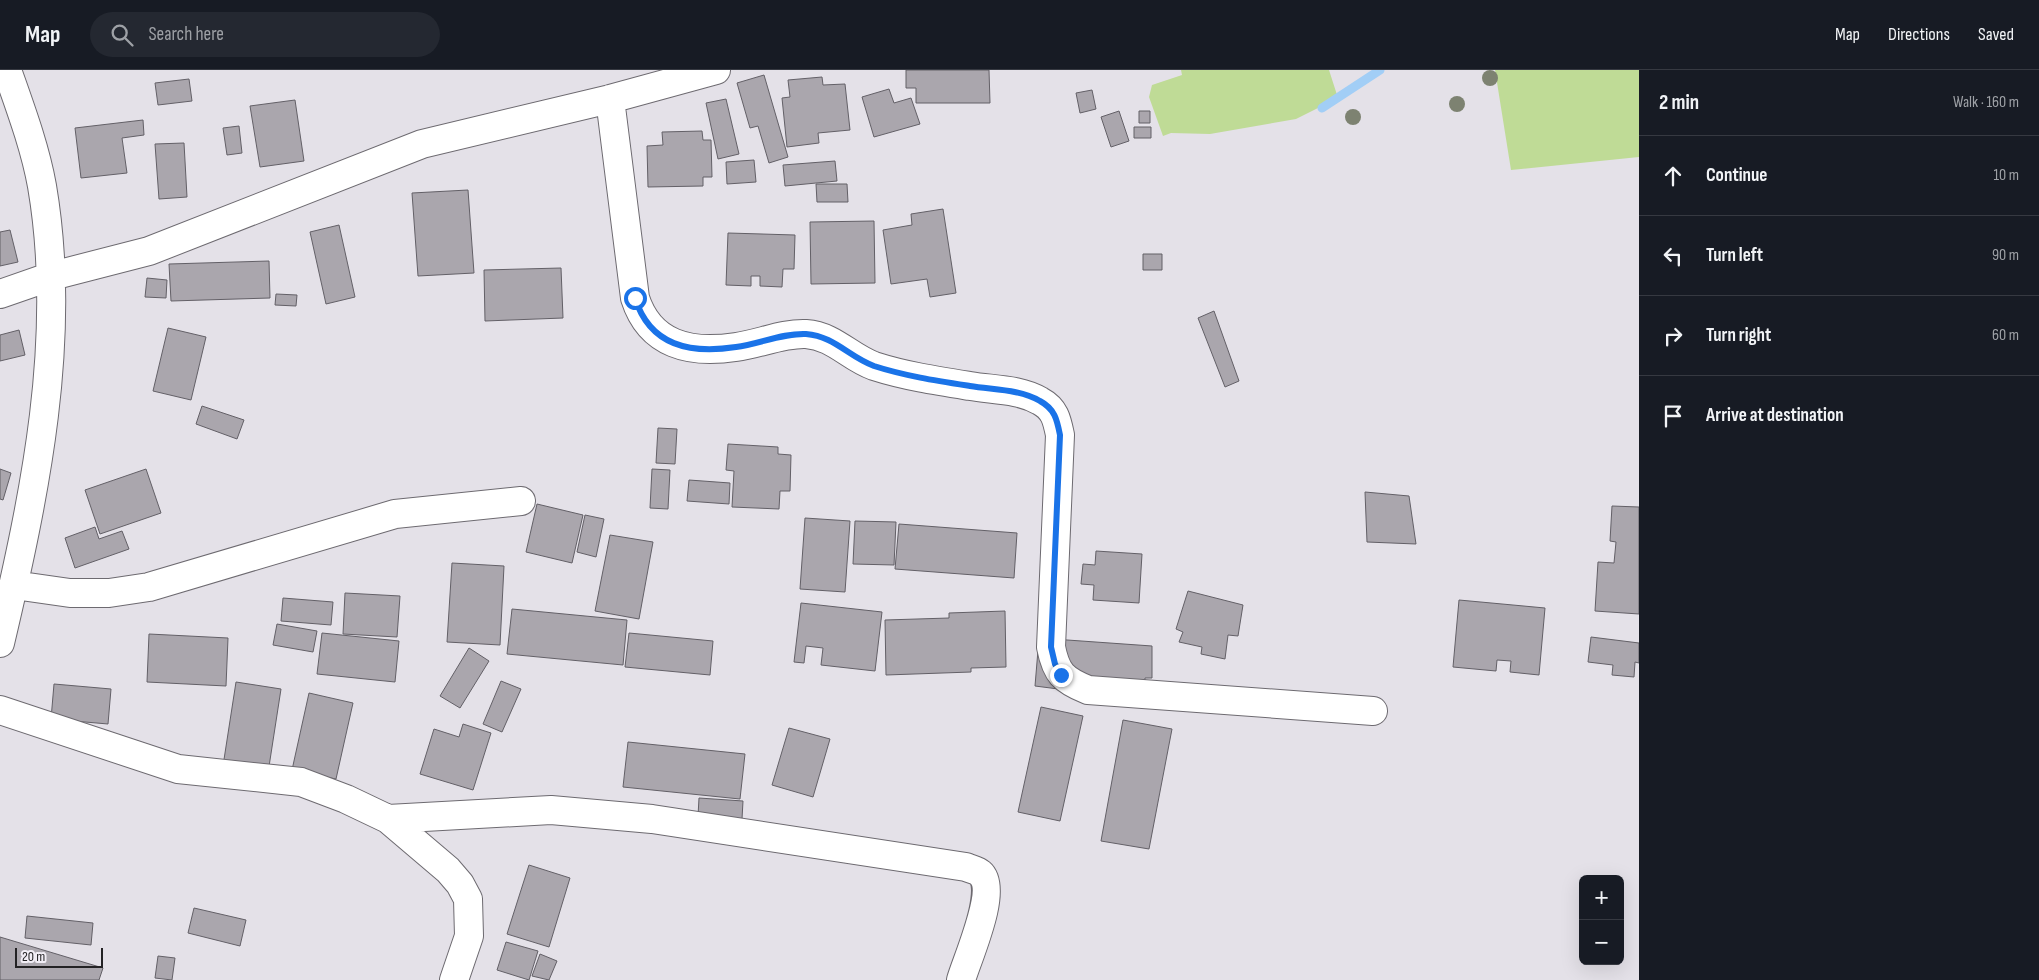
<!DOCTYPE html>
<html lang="en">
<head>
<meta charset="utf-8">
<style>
  :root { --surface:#171b24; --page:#242831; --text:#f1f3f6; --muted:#9ea1a6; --line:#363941 }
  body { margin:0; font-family:"Sofia Sans Condensed",sans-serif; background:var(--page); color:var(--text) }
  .controls { position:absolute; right:15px; bottom:15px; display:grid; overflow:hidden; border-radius:8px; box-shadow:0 5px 20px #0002 }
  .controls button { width:45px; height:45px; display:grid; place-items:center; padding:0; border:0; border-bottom:1px solid var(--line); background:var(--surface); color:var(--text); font:25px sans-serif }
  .scale { position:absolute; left:15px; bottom:12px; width:88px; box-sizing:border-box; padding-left:5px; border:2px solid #232224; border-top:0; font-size:14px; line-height:18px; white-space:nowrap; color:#232224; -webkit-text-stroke:4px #f2eef6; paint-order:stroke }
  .stop { position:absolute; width:15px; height:15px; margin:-11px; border:4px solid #1a73e8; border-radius:50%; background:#fff }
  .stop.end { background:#1a73e8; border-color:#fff; box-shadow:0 1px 5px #0008 }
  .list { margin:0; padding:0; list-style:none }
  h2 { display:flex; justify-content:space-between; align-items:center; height:65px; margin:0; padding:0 20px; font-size:21px }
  h2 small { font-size:16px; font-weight:400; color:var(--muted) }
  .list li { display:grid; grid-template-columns:32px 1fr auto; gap:15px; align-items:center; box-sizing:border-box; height:80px; padding:0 20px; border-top:1px solid var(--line) }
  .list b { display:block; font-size:19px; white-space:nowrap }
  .list em { font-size:16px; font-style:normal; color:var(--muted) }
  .icon { flex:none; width:28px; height:28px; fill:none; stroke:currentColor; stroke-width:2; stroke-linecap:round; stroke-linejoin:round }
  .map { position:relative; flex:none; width:1639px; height:910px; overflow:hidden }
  header { display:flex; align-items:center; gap:30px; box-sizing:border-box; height:70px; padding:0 25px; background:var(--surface); border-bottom:1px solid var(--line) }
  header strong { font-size:24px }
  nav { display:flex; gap:28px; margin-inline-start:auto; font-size:18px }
  .search { width:350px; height:45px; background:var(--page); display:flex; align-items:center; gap:12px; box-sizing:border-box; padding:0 18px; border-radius:28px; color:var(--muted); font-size:19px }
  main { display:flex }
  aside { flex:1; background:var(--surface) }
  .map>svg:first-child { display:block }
  .green { fill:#bfdb96 }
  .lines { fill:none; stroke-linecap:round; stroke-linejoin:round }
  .stream { stroke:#a2cef6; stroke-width:9 }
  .building { fill:#aaa6ad; stroke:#636067 }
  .minor-casing { stroke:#6d6a70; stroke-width:30 }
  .minor { stroke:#fff; stroke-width:28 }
  .tree { fill:#7d8271 }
  .route { stroke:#1a73e8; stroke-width:6 }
</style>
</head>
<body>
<header>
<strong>Map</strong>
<div class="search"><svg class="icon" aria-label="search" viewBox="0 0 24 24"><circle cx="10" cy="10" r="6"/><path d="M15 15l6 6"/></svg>Search here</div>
<nav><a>Map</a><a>Directions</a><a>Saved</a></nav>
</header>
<main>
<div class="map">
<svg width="1639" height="910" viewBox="0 0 1639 910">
  <rect width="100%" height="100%" fill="#e4e1e8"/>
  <path class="green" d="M1181,0h148l9,28 -42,21 -86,15 -39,-1 -8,3 -14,-39 3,-12 30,-10z
    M1495,0h144v87l-128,13z"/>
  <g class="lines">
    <path class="stream" d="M1322,38l58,-38"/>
  </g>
  <path class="building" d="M906,0h83l1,33h-74v-15h-10z
    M764,5l24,82 -19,6 -11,-37 -8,2 -13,-45z
    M822,7l1,8 22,-1 5,46 -32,3 1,10 -32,4 -5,-49 8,-1 -2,-17z
    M189,9l3,22 -34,4 -3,-22z
    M889,19l5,14 17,-5 9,26 -46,13 -12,-40z
    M1092,20l4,19 -16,4 -4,-20z
    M726,29l13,55 -21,5 -12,-56z
    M295,30l9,61 -44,6 -10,-61z
    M1119,41l10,30 -18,6 -10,-30z
    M1139,41h11v12h-11z
    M143,50l1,15 -22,3 5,35 -46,5 -6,-50z
    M239,56l3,27 -15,2 -4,-27z
    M1134,57h17v11h-17z
    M702,61l1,9h8l1,37h-9v9l-55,1 -1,-41 16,-1 -1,-13z
    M184,73l3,54 -28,2 -4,-55z
    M754,90l2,22 -29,2 -1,-22z
    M835,91l2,20 -52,5 -2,-21z
    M816,114h31l1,18h-31z
    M468,120l6,83 -56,3 -6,-83z
    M943,139l13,84 -26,4 -3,-18 -36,5 -8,-54 29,-5 -1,-11z
    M874,151l1,62 -64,1 -1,-62z
    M339,155l16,72 -29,7 -16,-72z
    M10,160l8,32 -18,4v-34z
    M728,163l67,2 -1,34h-11l-1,18 -22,-1v-10h-9v10l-25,-1z
    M1143,184h19v16h-19z
    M269,191l1,37 -99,3 -2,-37z
    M561,198l2,50 -78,3 -1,-51z
    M147,208l20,2 -1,18 -21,-1z
    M276,224l21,1 -1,11 -21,-1z
    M1214,241l25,70 -14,6 -27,-69z
    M168,258l38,9 -15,63 -38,-9z
    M19,260l6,25 -25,6v-26z
    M202,336l42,14 -7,19 -41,-15z
    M658,358l19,1 -2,35 -19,-1z
    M728,374l50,3v7l13,1 -1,36h-10l-1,18 -47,-2 2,-36 -8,-1z
    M0,399l11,4 -8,27 -3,-1z
    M146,399l15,44 -61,21 -15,-44z
    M652,399l18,1 -2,39 -18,-1z
    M689,410l41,3 -1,21 -42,-3z
    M1365,422l44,4 7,48 -49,-2z
    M537,434l46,11 -11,48 -46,-11z
    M1612,436l27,1v107l-44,-3 3,-49 16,1 2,-21 -6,-1z
    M585,445l19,4 -8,38 -19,-5z
    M805,448l45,3 -5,71 -45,-3z
    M855,451l41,1 -2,43 -41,-1z
    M899,454l118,9 -3,45 -119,-9z
    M95,457l4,12 23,-8 7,18 -54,19 -10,-30z
    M610,465l43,7 -14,77 -44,-8z
    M1096,481l46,3 -3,49 -46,-3 1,-15 -13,-1 2,-20 12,1z
    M452,493l52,3 -4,79 -53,-3z
    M1188,521l55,14 -5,31 -10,-1 -3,24 -24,-5 1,-7 -23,-5 4,-10 -7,-3z
    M345,523l55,3 -3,41 -54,-3z
    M283,528l50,4 -2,23 -50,-4z
    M1459,530l86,8 -6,67 -29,-3 1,-11 -14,-1 -1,11 -43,-4z
    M801,533l81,9 -7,59 -54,-6 2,-17 -17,-2 -2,17 -10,-1z
    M512,539l115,11 -4,45 -116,-11z
    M1005,541l1,56 -35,1v4l-85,3 -1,-55 64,-2v-5z
    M277,554l40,7 -4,21 -40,-7z
    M322,563l77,8 -4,41 -78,-8z
    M629,563l84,8 -3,34 -85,-8z
    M149,564l79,4 -2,48 -79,-4z
    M1591,567l48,6v20l-4,-1 -1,15 -22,-2 1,-10 -25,-3z
    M1039,568l113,8v32h-7l-1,22 -109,-14z
    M469,578l20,13 -29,47 -20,-12z
    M501,611l20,8 -19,43 -19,-8z
    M236,612l45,7 -13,84 -45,-7z
    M54,614l57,5 -3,35 -57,-5z
    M309,623l44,10 -17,76 -44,-9z
    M1041,637l42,9 -23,105 -42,-9z
    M1123,650l49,9 -23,120 -48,-8z
    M463,654l28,9 -18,57 -53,-16 14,-45 25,8z
    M789,658l41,11 -17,58 -41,-12z
    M628,672l117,12 -5,45 -117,-12z
    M699,728l44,3 -1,18 -44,-3z
    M529,795l41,13 -21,69 -42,-13z
    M194,838l52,12 -6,26 -52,-13z
    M27,846l66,7 -2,22 -66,-7z
    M0,867l103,31 -4,12h-99z
    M506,872l32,9 -9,29 -32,-10z
    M540,884l17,7 -8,19 -17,-4z
    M158,886l17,2 -3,22 -17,-2z"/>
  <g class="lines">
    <g class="minor-casing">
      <path id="minor" d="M610,29l25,199c15,47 55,56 101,49 23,-3 47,-14 70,-13 28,2 43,23 68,32 31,10 64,15 96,20 24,4 49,3 70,15 15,8 17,19 20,34l-9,212c5,26 12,33 37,43l285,21
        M0,224l52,-18 97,-25 273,-107 188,-45 106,-29
        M14,515l56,8h39l40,-6 246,-73 126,-13
        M0,573c35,-148 68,-305 42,-457 -7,-39 -22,-79 -35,-116
        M0,640l178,59 123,13 45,17 42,20 60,51 12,14 8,15 1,37 -15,44
        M388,749l163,-9 101,9 314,48c4,2 11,3 14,6 19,16 -13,86 -19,107"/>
    </g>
    <use href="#minor" class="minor"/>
  </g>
  <g class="tree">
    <circle cx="1490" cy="8" r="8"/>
    <circle cx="1457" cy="34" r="8"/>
    <circle cx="1353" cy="47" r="8"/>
  </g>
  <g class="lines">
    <path class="route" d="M635,228c15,48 55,56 101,49 23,-3 47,-14 70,-13 28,2 43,23 68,32 31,10 64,15 96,20 24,4 49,3 70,15 15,8 17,19 20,34l-9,212 4,17 6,11"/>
  </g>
</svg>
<div class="controls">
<button>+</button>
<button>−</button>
</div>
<div class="scale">20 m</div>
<div class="stop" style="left:635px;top:228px"></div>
<div class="stop end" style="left:1061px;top:605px"></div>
</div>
<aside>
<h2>2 min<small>Walk · 160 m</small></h2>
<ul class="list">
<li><svg class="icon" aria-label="ahead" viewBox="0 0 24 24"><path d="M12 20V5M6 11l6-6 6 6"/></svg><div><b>Continue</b></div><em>10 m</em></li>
<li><svg class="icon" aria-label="left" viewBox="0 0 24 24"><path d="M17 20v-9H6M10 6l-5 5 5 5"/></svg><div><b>Turn left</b></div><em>90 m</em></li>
<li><svg class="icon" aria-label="right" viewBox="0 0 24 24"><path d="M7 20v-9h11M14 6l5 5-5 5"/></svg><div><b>Turn right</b></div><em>60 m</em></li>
<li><svg class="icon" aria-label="arrive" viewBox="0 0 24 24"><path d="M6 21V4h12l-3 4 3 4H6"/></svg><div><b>Arrive at destination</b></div></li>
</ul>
</aside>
</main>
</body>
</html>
